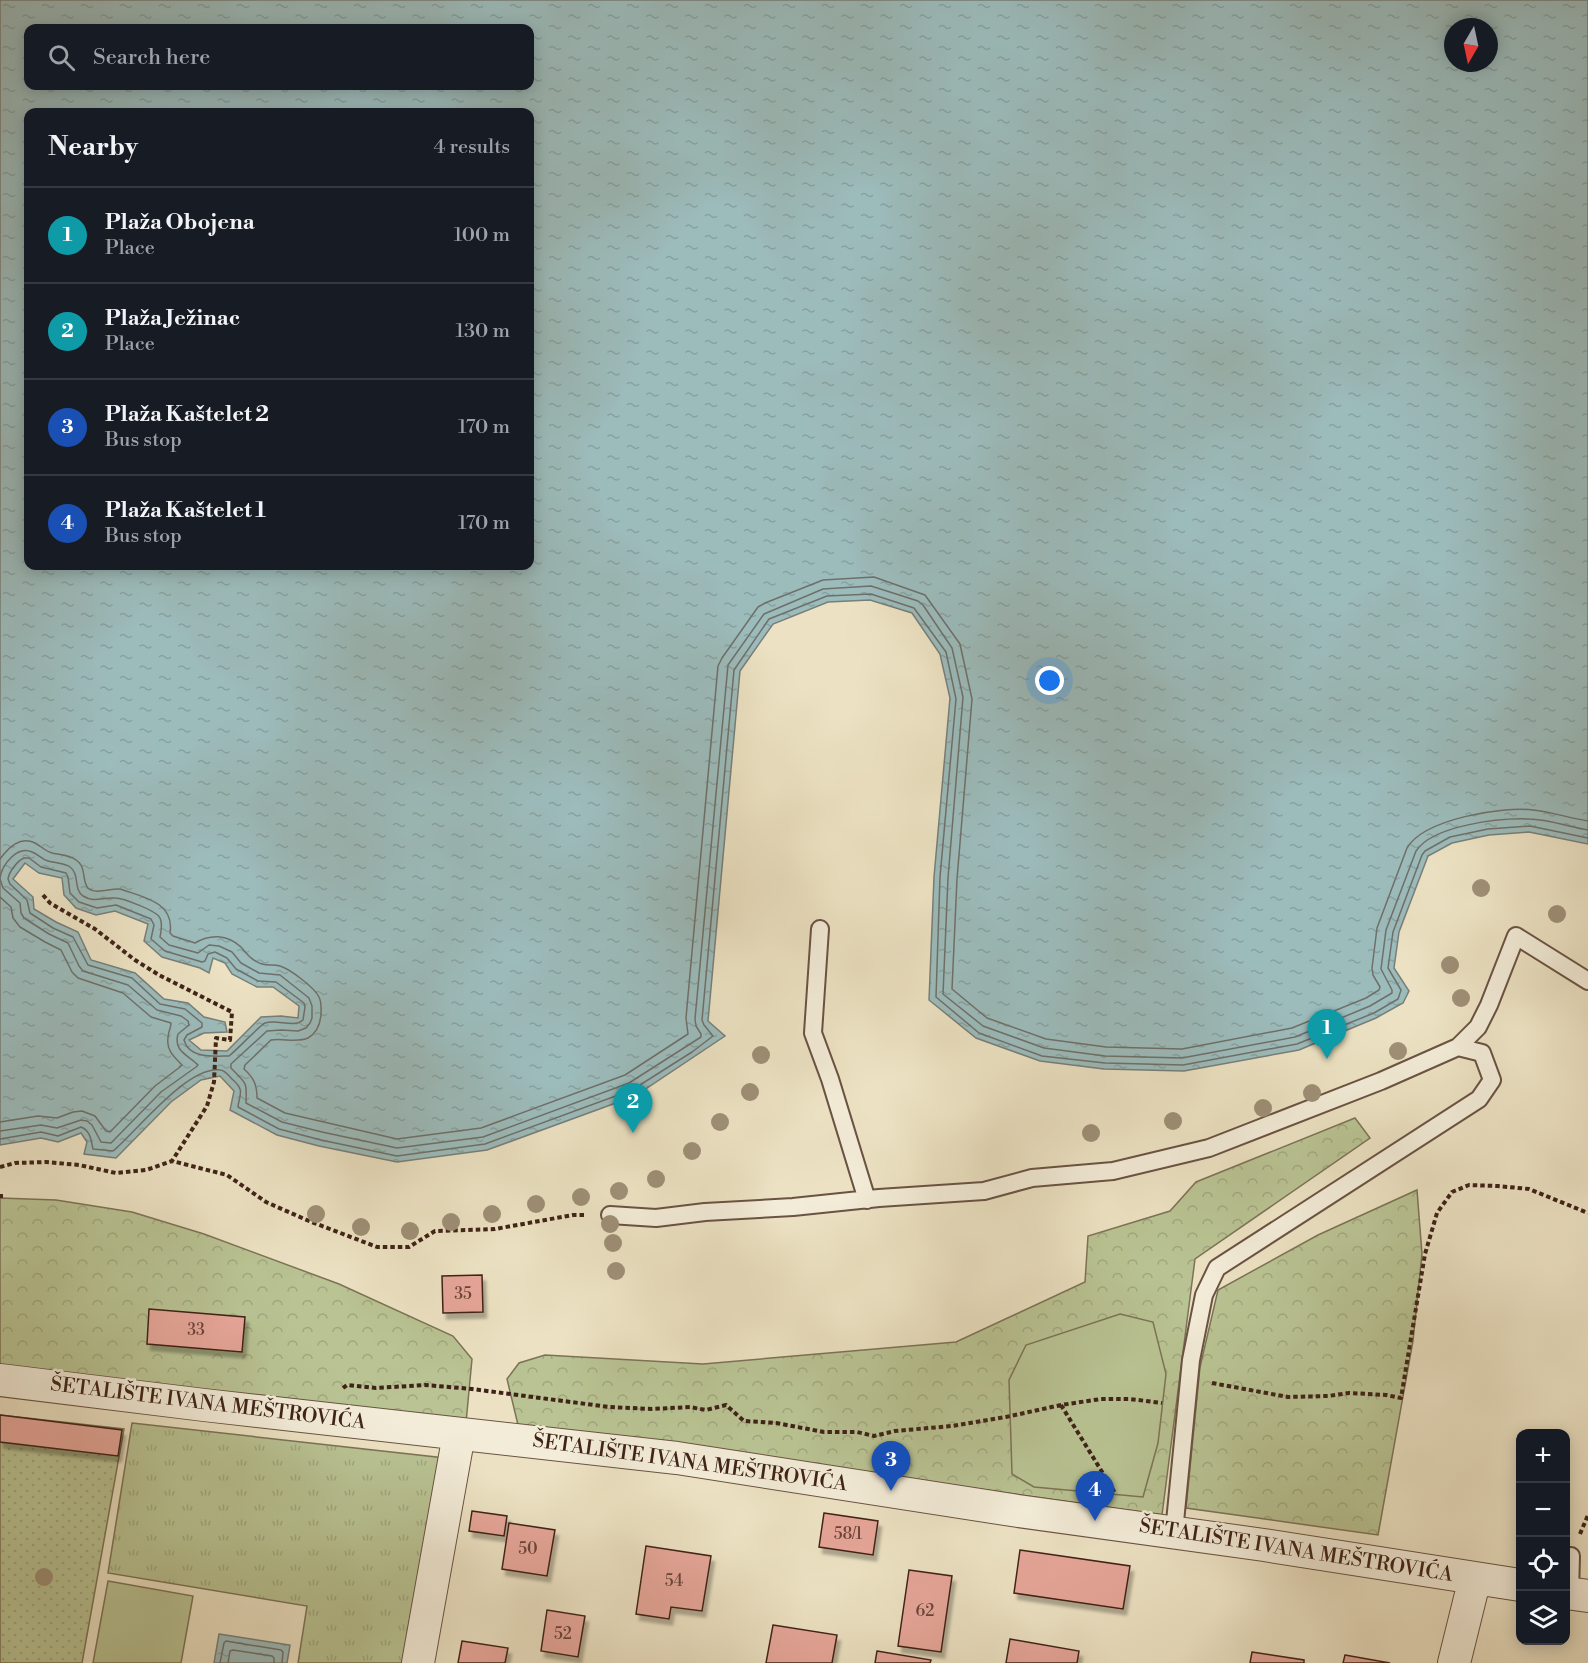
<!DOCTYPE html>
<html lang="en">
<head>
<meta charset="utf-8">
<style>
  :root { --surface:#171b24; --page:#242831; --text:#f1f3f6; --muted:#9ea1a6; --line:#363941; --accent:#db2777 }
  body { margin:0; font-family:"Libre Bodoni",serif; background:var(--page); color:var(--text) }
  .controls { position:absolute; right:18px; bottom:18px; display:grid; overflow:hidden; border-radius:12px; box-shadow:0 3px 15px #0003 }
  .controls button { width:54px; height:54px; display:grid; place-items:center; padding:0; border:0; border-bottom:2px solid var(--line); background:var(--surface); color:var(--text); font:30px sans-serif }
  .compass { position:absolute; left:1444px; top:18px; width:54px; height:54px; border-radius:50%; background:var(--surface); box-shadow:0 3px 15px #0003; rotate:189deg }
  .you { position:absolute; left:1050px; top:681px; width:21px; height:21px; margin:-15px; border:4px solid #fff; border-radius:50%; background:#1a73e8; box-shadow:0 0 0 9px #1a73e833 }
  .badge { display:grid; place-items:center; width:39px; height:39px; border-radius:50%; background:var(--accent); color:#fff; font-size:20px; font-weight:700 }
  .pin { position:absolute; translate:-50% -50px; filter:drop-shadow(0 2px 3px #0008) }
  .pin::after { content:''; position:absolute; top:32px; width:21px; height:18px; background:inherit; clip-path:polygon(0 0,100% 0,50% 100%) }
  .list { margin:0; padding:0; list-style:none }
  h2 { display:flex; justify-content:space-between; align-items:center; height:78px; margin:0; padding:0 24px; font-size:26px }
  h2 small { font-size:20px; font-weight:400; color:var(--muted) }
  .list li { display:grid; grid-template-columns:39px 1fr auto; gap:18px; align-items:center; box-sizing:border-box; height:96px; padding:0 24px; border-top:2px solid var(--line) }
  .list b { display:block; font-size:22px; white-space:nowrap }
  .list p { margin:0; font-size:20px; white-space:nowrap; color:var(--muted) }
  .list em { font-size:20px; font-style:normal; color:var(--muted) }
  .icon { flex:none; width:33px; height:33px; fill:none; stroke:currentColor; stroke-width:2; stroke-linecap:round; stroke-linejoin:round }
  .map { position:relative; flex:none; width:1588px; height:1663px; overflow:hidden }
  .search { position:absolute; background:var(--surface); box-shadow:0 3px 15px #0003; left:24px; top:24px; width:510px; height:66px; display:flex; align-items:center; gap:15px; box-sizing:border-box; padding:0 21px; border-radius:12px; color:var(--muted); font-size:22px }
  .panel { position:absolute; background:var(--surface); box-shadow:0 3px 15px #0003; left:24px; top:108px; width:510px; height:462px; border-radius:12px }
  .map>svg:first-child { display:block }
  .grass { fill:url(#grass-tufts); stroke:#7c7356; stroke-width:1.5 }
  .forest { fill:url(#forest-crowns); stroke:#7c7356; stroke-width:1.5 }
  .park { fill:#b9c393; stroke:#7c7356; stroke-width:1.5 }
  .garden { fill:url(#garden-dots); stroke:#7c7356; stroke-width:1.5 }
  .water { fill:url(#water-ripples); stroke:#777f7a; stroke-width:1.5; fill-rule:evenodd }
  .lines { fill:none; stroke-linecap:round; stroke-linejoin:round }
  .shore { stroke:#6e706a; stroke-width:1.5 }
  .building { fill:#e6a699; stroke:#3f2318; stroke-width:1.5; filter:url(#shadow) }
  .lane-casing { stroke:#6a5343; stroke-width:20 }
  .street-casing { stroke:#6a5343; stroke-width:34 }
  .path { stroke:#3f2318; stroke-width:4; stroke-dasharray:4.5 3; stroke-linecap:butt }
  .lane { stroke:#f3ecd8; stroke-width:16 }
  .street { stroke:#f3ecd8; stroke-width:32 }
  .tree { fill:#9e8f76 }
  .labels { text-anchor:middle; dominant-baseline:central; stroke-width:5; stroke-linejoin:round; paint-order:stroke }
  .number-label { font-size:16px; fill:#694438 }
  .street-label { font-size:20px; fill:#3f2318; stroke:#f3ecd8 }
</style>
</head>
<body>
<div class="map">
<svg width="1588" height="1663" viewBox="0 0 1588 1663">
  <defs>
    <pattern id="grass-tufts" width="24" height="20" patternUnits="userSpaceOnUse" patternTransform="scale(1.5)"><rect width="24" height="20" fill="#b9c393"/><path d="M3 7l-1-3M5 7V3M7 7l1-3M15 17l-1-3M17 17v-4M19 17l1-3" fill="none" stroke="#a0a77e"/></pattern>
    <pattern id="forest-crowns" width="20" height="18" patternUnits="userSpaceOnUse" patternTransform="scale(1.5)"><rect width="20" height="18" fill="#b9c393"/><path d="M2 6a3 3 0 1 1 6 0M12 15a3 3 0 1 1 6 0" fill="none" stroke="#a0a77e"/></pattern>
    <pattern id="garden-dots" width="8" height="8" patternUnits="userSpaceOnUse" patternTransform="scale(1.5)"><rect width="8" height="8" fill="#b9c393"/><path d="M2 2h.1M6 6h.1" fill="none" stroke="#a0a77e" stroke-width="1.8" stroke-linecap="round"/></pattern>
    <pattern id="water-ripples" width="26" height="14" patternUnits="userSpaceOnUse" patternTransform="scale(1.5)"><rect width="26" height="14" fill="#9cbcbc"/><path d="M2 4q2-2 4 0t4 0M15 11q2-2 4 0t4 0" fill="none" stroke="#87a1a1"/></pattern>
    <filter id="shadow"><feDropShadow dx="3.5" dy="6" stdDeviation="1.5" flood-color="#0004"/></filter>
  </defs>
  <rect width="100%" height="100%" fill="#ece2c3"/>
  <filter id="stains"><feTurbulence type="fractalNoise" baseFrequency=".00333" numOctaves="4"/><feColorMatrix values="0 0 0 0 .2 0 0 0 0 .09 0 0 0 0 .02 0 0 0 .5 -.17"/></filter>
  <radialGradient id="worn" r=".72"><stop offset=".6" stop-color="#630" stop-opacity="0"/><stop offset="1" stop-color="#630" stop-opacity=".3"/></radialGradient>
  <path class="grass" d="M132,1423l313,35 -39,205h-108l9,-57 -199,-33z"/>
  <path class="forest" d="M1355,1118l15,20 -175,121 -33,256 -259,-37 -384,-49 -12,-50 12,-16 26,-8 158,9 253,-22 129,-60 3,-46 82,-25 26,-29z
    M1417,1190l5,64 -9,87 -35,194 -192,-27 14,-141 18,-77 100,-55z
    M0,1198l56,2 76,12 72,22 135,50 114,52 19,23 -6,64 -466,-56z"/>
  <path class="park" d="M1120,1314l33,8 13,52 -8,69 -15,54 -109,-10 -22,-13 -3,-94 17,-35z
    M108,1581l85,15 -12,67h-88z"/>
  <path class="garden" d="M0,1415l124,14 -42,234h-82z"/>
  <path class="water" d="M0,0h1588v844l-59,-12 -40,3 -37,8 -24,13 -29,76 -5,36 15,23 -6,12 -27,15 -77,32 -115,21 -80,-2 -64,-8 -64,-23 -47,-38 5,-123 16,-179 -10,-44 -28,-41 -42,-13 -42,2 -55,22 -33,47 -32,350 17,15 -90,60 -148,54 -90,12 -78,-16 -42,-11 -47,-25 4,-19 -14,-15 -19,4 -30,22 -55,56 -32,-4 3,-12 -6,-9 -23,9 -17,-4 -41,7zM1453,27h36v36h-36zM28,28h502v58h-502zM28,112h502v454h-502zM25,863l14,10 23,5 2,17 12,13 20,7 19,-4 33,13 -4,17 18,16 38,11 9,5 4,-15 12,5 7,11 25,13h16l26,19 -1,12 -17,-2 -20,1 -34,34 -26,-1 -12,-10 15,-7 23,-1 -2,-10 -21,-5 -16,-14 -24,-4 -29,-26 -44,-13 -13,-28 -22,-10 -22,-13 -1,-12 -20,-18z
    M219,1634l71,11 -3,18h-73z"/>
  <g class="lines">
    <path class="shore" d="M24,858h5l12,9 25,6 2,4 2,16 9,9 18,6 19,-3 35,14 3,6 -3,14 14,12 37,11 3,-1 3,-7 7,-2 12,6 9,11 22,12 18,1 28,21 1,4 -2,13c-9,8 -26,-1 -38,3 -5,2 -28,27 -36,33 -15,0 -40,3 -45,-16l3,-5 15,-8v-4l-17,-14 -25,-5 -28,-26 -44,-13 -15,-28 -20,-9 -23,-15 -3,-13 -17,-16 -2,-5c1,-7 9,-18 16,-21z
      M0,859c9,-12 20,-23 35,-16 6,3 10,8 17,10 10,2 22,2 29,12 4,7 2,18 7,23 8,7 22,0 32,1 23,8 55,13 50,44l3,3 22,7c15,-9 32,-9 46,4 6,7 11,14 21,17 6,2 12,0 18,2 10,3 35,22 39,31 3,6 2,12 2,18 -1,10 -4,18 -13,23 -11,5 -25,0 -37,2l-26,25 -1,4c10,9 13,16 13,29l28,15 112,26 84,-11 144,-53 63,-41 -2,-16 32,-352 4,-8 36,-51 7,-4 58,-23 51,-3 51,18 35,49 12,55 -15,180 -5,110 35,29 59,21 60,8 76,2 110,-21 74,-30 13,-8 1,-3 -7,-12 -1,-7 5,-40 30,-80c17,-29 95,-42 126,-38 18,2 37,8 55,11
      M0,878c2,-13 17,-33 32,-26 6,2 9,7 16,9 7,2 16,2 22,6 10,7 3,22 13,29 11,7 20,1 32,2 8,0 42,13 45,20 3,6 1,13 0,19l9,8 29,8 11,-8 10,1 13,6 9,11 18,10 21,2 29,23 3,8v12l-2,5 -4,5 -8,3 -17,-1 -14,1 -36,33v4c15,16 16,12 15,35l36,19 40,10 75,16 86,-11 146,-54 72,-46v-3l-5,-8 -1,-7 33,-354 36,-51 59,-25 48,-3 47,15 5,4 29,43 11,49 -15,181 -5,116 40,32 61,22 61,8 77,2 113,-21 75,-31 22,-13v-3l-11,-21 5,-39 30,-79c17,-26 84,-33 113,-32 18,0 41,8 59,11
      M0,879l3,9 17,15 1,10 3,5 25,16 19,9 11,23 4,5 45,14 29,25 24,6 7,5 1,4 -11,9c-5,17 10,21 20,31l-2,2 -35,25 -50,51 -10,-1 -9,-17 -5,-4 -6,-1 -24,8 -16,-3 -41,6
      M0,897l11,10 2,11 7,9 25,15 16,8 11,22 6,6 45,15 28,24 20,6c0,5 -3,9 -3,15 -2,12 6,19 14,27l-2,2 -25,19 -45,46 -4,-1 -11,-15 -13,-5 -9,1 -16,6 -19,-2 -38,6
      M0,1139l41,-7 17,4 23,-9c10,4 10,14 12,22l20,2c24,-20 74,-85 107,-81 5,0 8,5 11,8 3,3 8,7 9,11 2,5 -2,13 -2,18l41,22 42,11 76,16 88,-12 147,-54 60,-38 21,-16 -9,-11 -2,-5 32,-350 35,-51 58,-23 44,-2 43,14 32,44 10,47 -16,178 -4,120 43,36 63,23 63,7 78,2 114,-21 77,-31 24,-14 3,-9 -13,-22 5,-36 29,-77 3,-4 25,-14 38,-8 42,-3 58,12
      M220,1663l4,-20 2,-2 55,9 2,2 -1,11
      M228,1663l2,-12 3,-1 39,6 2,2v5"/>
  </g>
  <path class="building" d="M482,1275l1,37 -40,1 -1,-37z
    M149,1309l96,8 -3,35 -95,-8z
    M0,1415l122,15 -4,26 -118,-14z
    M472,1511l35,5 -3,20 -35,-5z
    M824,1513l54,8 -5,34 -54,-8z
    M509,1523l46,7 -8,46 -45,-7z
    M646,1546l65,10 -9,55 -31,-4 -2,12 -33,-5z
    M1020,1550l110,16 -7,43 -109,-16z
    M909,1570l43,6 -11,76 -43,-6z
    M547,1610l38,6 -7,41 -37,-6z
    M773,1625l64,10 -5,28h-66z
    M1010,1639l69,12 -2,12h-71z
    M462,1641l46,7 -3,15h-47z
    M877,1651l54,9 -1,3h-55z
    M1252,1652l52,8v3h-54z
    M1345,1655l45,8h-47z"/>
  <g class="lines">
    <g class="lane-casing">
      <path id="lane" d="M820,929l-7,104 17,46 37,121
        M610,1215l46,3 49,-6 88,-5 86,-9 105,-7 48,-13 81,-7 96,-23 172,-67 77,-34 20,-20 11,-22 27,-69 72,45
        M1174,1532l17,-172 13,-65 13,-27 262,-169 13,-19 -10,-27 -24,-6
        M1570,1593l1,-37"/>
    </g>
    <g class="street-casing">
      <path id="street" d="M0,1380l204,25 473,53 341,53 246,34 256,40
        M1566,1593l22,3
        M418,1663l41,-229
        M1454,1663l21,-85"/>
    </g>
    <path class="path" d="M43,895l7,8 45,26 40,31 24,15 73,37 -2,28 -14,-2 -2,44 -7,24 -35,55
      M0,1167l15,-4 31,-1 33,3 37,8 30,-3 26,-9 55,14 39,27 43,19 68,26h32l26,-16 60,-2 78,-14h14
      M0,1196h3
      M1212,1383l76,14 40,-1 21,-3 37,2 15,3 24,-144 12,-41 15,-21 17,-7 29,1 31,3 59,24
      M343,1388l4,-3 29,3 49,-3 47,4 137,18 43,2 38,-2 16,3 20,-5 18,16 32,2 48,9h33l17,4 21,-5 57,-5 54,-9 55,-12 40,-6h29l32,4
      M1061,1405l54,88
      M1580,1534l8,-19"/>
    <use href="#lane" class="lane"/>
    <use href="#street" class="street"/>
  </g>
  <g class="tree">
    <circle cx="1481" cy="888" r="9"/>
    <circle cx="1557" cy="914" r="9"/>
    <circle cx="1450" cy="965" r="9"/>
    <circle cx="1461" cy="998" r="9"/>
    <circle cx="1398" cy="1051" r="9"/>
    <circle cx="761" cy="1055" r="9"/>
    <circle cx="750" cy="1092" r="9"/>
    <circle cx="1312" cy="1093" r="9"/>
    <circle cx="1263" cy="1108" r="9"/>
    <circle cx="1173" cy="1121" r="9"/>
    <circle cx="720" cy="1122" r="9"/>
    <circle cx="1091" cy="1133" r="9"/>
    <circle cx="692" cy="1151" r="9"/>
    <circle cx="656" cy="1179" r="9"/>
    <circle cx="619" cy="1191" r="9"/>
    <circle cx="581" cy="1197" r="9"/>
    <circle cx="536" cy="1204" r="9"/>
    <circle cx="316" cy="1214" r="9"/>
    <circle cx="492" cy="1214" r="9"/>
    <circle cx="451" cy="1222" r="9"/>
    <circle cx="610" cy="1224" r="9"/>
    <circle cx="361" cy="1227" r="9"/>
    <circle cx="410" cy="1231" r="9"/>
    <circle cx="613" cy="1243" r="9"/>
    <circle cx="616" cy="1271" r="9"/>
    <circle cx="44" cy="1577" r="9"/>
  </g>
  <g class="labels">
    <g class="number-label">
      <text x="463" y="1294">35</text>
      <text x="196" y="1330">33</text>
      <text x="848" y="1534">58/1</text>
      <text x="528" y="1549">50</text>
      <text x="674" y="1581">54</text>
      <text x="925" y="1611">62</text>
      <text x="563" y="1634">52</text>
    </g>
    <g class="street-label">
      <text transform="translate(208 1404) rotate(7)">ŠETALIŠTE IVANA MEŠTROVIĆA</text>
      <text transform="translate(690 1463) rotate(8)">ŠETALIŠTE IVANA MEŠTROVIĆA</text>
      <text transform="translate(1296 1551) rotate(9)">ŠETALIŠTE IVANA MEŠTROVIĆA</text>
    </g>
  </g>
  <rect width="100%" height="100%" filter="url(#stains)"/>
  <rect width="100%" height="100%" fill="url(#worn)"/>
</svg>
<div class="controls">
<button>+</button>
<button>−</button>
<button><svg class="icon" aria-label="locate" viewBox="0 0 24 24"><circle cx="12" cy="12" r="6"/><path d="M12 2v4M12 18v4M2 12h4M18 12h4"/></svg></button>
<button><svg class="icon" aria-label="layers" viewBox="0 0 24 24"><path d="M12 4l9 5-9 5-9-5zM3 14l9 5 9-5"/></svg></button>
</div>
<svg class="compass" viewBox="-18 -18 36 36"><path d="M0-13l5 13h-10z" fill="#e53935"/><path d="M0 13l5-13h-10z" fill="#9ea1a6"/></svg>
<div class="you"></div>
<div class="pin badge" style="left:1327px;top:1059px;background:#0f9aa8">1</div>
<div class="pin badge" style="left:633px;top:1133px;background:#0f9aa8">2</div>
<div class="pin badge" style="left:891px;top:1491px;background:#1a4fb4">3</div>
<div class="pin badge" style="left:1095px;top:1521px;background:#1a4fb4">4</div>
<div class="search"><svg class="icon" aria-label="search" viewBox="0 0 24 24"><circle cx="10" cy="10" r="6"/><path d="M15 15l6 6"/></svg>Search here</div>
<section class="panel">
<h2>Nearby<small>4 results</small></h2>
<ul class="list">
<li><span class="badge" style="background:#0f9aa8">1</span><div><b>Plaža Obojena</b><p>Place</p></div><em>100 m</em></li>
<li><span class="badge" style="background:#0f9aa8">2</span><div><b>Plaža Ježinac</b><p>Place</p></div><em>130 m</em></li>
<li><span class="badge" style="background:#1a4fb4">3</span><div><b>Plaža Kaštelet 2</b><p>Bus stop</p></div><em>170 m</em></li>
<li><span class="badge" style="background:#1a4fb4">4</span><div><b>Plaža Kaštelet 1</b><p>Bus stop</p></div><em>170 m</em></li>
</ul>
</section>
</div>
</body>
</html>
